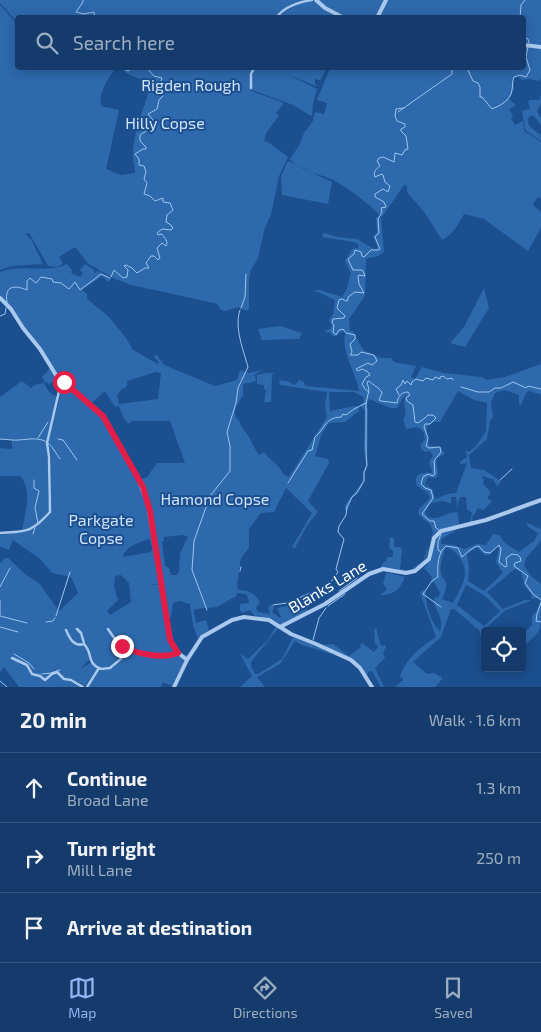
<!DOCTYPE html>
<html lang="en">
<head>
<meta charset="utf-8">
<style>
  :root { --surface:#143b6b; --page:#214673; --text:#f1f3f6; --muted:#9dadc1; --line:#33557e; --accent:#95b2f1 }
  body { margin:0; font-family:"Exo 2",sans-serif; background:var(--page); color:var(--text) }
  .controls { position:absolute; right:15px; bottom:15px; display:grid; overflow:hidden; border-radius:5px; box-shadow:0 2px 12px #0003 }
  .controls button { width:45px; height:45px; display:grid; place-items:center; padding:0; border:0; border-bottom:1px solid var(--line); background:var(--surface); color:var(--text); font:25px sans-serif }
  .stop { position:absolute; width:15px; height:15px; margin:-11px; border:4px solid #e11d48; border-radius:50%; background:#fff }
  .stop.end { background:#e11d48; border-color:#fff; box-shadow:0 1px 5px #0008 }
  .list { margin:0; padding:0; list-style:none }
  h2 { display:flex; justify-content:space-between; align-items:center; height:65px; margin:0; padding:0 20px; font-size:21px }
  h2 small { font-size:16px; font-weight:400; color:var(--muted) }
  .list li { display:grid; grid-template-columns:32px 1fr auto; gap:15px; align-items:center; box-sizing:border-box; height:70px; padding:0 20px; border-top:1px solid var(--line) }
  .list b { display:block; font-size:19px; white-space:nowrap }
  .list p { margin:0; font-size:16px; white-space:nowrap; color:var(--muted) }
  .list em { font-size:16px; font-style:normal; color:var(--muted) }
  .icon { flex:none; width:28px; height:28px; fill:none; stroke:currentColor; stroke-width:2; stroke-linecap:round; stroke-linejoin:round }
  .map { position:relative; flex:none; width:541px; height:687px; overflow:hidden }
  .search { position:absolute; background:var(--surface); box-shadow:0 2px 12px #0003; left:15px; right:15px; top:15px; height:55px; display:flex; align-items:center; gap:12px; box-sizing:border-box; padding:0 18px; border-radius:5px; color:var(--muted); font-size:19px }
  .sheet { height:275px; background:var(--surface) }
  nav { display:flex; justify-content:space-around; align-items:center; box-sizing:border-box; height:70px; border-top:1px solid var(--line); background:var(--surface); font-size:14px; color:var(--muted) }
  nav a { display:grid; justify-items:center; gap:2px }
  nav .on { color:var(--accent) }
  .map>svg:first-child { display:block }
  .green { fill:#2e69ad; fill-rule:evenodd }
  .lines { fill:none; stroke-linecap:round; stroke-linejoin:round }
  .stream { stroke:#9cc4f0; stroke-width:1 }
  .minor { stroke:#a9c9ee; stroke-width:2.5 }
  .tertiary { stroke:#a9c9ee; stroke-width:4 }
  .route { stroke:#e11d48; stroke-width:6 }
  .labels { text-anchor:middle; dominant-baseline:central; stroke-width:4; stroke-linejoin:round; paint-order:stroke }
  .park-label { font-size:16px; fill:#cfe3fa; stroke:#1b4f8f }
  .street-label { font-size:16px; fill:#fff; stroke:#1b4f8f }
</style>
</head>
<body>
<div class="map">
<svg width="541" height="687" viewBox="0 0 541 687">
  <rect width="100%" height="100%" fill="#1b4f8f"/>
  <path class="green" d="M0,0h306l-12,3 -18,14 -258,1 -1,4 -17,-19z
    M317,0h67l-8,18c-27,-1 -37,0 -59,-18z
    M388,0h153v45l-17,-2v-25h-145z
    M315,1l28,17h-66c11,-10 23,-16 38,-17z
    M0,5l17,19 1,44h98c-8,10 -18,25 -15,38l18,4 -13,59 15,6 14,-2c0,-5 -2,-11 -2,-16 -2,-18 13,-54 18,-73l-25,-11 -6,-5h133l-2,4v19l33,12 -8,10 3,3 -13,17 -2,8 4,1 20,15 -9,19 -8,39 -6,12 -7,31 -7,12 -2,9v30l-2,2 -9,-4 -13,4 -4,-1 -4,-6 -3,-1 -83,-18 -18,-7 -26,-15v-1l-12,-15 -16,10 4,7 -6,3 -9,-1 -19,-33 -3,1 6,7 11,23 -31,2 -12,4z
    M524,46l17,2v30l-2,3 -10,-2 -7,1 -4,-3 -4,1c-2,4 1,8 0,12l-3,-1 2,3 -4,7 7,6 -7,4 4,7 -2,2 4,7 8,-4 1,10 17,11v57l-3,-2 -5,7 1,2 7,6v16l-13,23 -44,-32 -20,-5c-5,9 -12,22 -22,26l-18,-28 -17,-20v-6l-3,-1 -22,32c-14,-14 -30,-26 -47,-36 -12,-7 -37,-10 -45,-22l10,-15 4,-11 9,-12 2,-9 9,2 3,-11 -10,-3 13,-32h194z
    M255,68h72l-7,12 -5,-1v5l3,3 -31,-13 30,15 -4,14 -1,12 -1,1 -18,-11 -41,-15v-15z
    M541,95v8l-4,8 4,7v7l-8,-10 -4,2c-4,9 6,13 12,18v6l-16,-11 -3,-19 8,-2 -2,-7 2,-2h9z
    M288,161l44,21 -4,22 -46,-9 -1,-19z
    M379,216l2,2 3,34 -6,4 -12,3 -1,37 -16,23 1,12h3l10,19 18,8h10l3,4 22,4 -5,11 4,2 7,-12 22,6 37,4 6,3 18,-3 36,-13v31l-11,-4 -4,2 -5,12 -2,-1v-9l-15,-5 -9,3 -4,9 2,15 -3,4 -3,18 -18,16 2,13 13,2 17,11 -4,5 -4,-7 -11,-3v2l2,1 -1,5 7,7 -1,3 3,-1 -5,4 5,5 -9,8 -5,-2 -6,10 1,3 -3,1 2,-9 -5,-4 -1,-12h-5l-3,4v10l-2,-14h-5v6l-9,-2 -11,2 -6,9 3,5c9,3 14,-1 22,-4 2,-1 5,0 8,-1l1,12c-7,3 -17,3 -23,8 -13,11 -2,34 -28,40l-14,-3 -13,-1v-1l3,-5h2l1,-5h6v-6l-4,-3 1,-11 4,1v9h6l2,3 -2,19 9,2 14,-10 10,-29 -3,-8c-5,-3 -12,-8 -12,-14l12,-12 -2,-5 -11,-7c-4,-11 3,-14 14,-13l1,-2 -3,-9 4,-6 -3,-5 -5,1 -4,-4v-4l4,-5 -2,-8 -6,-4 -11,2 -3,-9 3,-6 -2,-12 2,-9 -9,15h-6l-22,-9 -2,6 1,5 -1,60 -2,1c0,10 -4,22 -13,27l-4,12h-3v-5l18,-24v-7l3,-9 -2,-16 1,-38 -5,-6 4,-3 -1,-5 -9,-5h-25l1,19 25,-5 4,1v4l-14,11 -16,1 -7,10 -7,23 13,3 1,4 -21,38 10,11 -10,12 -13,24 -3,-1 20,-34 -26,-25 -12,24 -13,1 -12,16v19l-8,10 -4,26 1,6c11,0 16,3 22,12l-4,6 2,4 12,2 -2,-7 4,-3 2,3 -2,5 8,6 1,-1 -4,-9 15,-3 4,8 10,-4 2,2 -25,13h-3l-8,-5 -17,-3 -5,-6 -7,3 -3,-2v-7l9,-1 -1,-6 -2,-3 -9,-1 -1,3 -19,11 -22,2 -1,3 2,11 10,-3 3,10 -6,4 -17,24 -3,-3h4l11,-16 -5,-14 -3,-21 -10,-3 -7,2 -2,15h-3l-18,-108 -3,-13 -7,-17 7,-3 10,-14h28l-15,-42h-39v2h-4l-4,-6 -4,-11 -4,1 -10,-16 -14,12 -33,-29 -18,-28 -16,-20 -11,-18 -13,-11v-25c22,-9 47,2 67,-8l5,6 -1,3 9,4 3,-4 -3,-3 5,-6 9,6v3l5,-2 12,8 -3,3 -6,-6 -20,14 5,4v5l21,17 18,22 7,12 25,14 1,-2 -5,-5 2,-3 8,11 51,21 22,-6 3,-10 9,3 14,-3 -19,10 11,-5 1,6 -13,3v12c-6,8 -13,18 -3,26 1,7 6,9 9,15 4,7 5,11 10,18l5,-3c6,9 15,12 19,22l6,3 38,-60 -2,-11 2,-14 -47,-7 -1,-5 8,1 8,4 4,-5 5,2 1,4 54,5c-3,-19 -20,-42 -13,-60l-5,1 -5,4h-3l-4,-4 -3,1 -1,-2 5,-2 2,-4 -3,-5 4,-6 2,-14 -22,-10h7l22,7 5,-9 4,-15 -6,-12 7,-12 6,-1 1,-3 -5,-3 -32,-5 2,-4 14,4 19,2 13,8 5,2 3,-1 -5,-12 4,-4 -1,-14zM156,372l5,1 -3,26 -39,5 -2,-9 4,-5 6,-4v-5zM458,391l16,9 13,3 -1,28 -10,15 -7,6 -3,-2 1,7 -7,5v2l7,-1 -11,30 -8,1 -13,5 -2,-9 -8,-6 3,-7 8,1 2,-5 -2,-15 9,-4 -5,-7 -11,-2 -2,-12v-6l7,-5h6zM183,535l5,2 -8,16 -1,19 -2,3h-6l-2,-7 -4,-2 -3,-25h2v-4z
    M484,288l5,20 -24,39 -15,-4 14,-16z
    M280,326l22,7 -3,6 -37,1 -4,-11z
    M50,368l12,15 -2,3 -6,-6 -5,5 -2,-3h-3c2,7 7,13 13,14l-11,47 3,14 -1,41 2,12 -16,17 -12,3c3,-16 11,-40 -2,-54h-20v-28l12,1v-9l-12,-1v-42l22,-16 9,7 3,-3 10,-2v-4l-1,1 -1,-3z
    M266,373h8l-2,2 -1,27h-7l2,-12 -2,-1v-4l-7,-1v-9z
    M63,384l39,34 11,18 -1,1h2v4l3,3v2h1l2,3 -1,2h2l5,8 -1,2 2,-1 4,6 -1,2h2c13,24 17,49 22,77h-3l-1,-6c-9,3 -25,7 -27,18l28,-5 1,-5h2l6,36 -14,3 14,-2 9,53 4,12 -2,6h8l5,6 -12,25 -9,-4 -2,5h-73l10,-16 12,-2 7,-8 6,-3 5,-5 -12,7 -9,9 -8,-1 -7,-6c-2,-4 -1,-8 -2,-12 -1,-2 -11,-20 -12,-21l5,13 -1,2 -6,-1 -10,-12c3,9 9,16 18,14l4,5 1,10 -9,9 10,-6 7,6 -12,17 -13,-7 -7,-1 -8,-6h-3l-6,7h-3l-5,-4 -8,-1 -5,-10 -14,-7 14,8 4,10 8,1 6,5 12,-8 8,7 9,2 7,5h-62l-15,-20 -4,6v-110l5,-5h3l18,17 13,8 20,28 19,-18 -7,-16 -19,-4 -12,-14 -27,-19 -4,10 -9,-4v-11c23,-3 32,-2 50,-21l1,-58 -3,-14zM121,575l8,8 2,19 -21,13 -3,-4 12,-12 -2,-1 -3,-12 1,-10z
    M527,523l14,6v12l-15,17 -2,7 6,10 11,9c0,9 0,38 -1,45 -5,9 -14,12 -18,22v-16l10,-10v-9l5,-5 3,-11 -3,-2 -5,1 -1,-6 -6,-6 -4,-15 -6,-3 -28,23 16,17 22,-9h6l-1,1 -24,9 -20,18 -3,3 2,12 -4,-6 -2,-7 -25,-21h-3l-10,28 -28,25 14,12 7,-1 9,5 -8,9h-40l8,-7v-2l-3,-1c5,-18 21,-30 36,-40l-16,-44 2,-3 4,2c-1,12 5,31 14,39 4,-10 -3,-20 -7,-29l2,-5 3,1 2,-5 -6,-11h-3l1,-5 -8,-9 4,-4 -1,-1 7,-22 6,-8 19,-5 -17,11 -1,5 13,1 11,4 12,-5 9,1 7,-11 6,1 6,8 14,9 15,-11 4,-8 -11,-7zM447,547c6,3 8,5 12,10 13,16 2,30 -6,46l-11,-4c2,-4 5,-10 4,-15 0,-5 -4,-6 -5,-10 -2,-6 2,-23 6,-27zM477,547c8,10 11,12 20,0l2,1 -3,14 7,11 -19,18 -16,-10 1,-13 -2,-14zM466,585l19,11 15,15 -16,15 -27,-21z
    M386,572l19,5c-4,11 -12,19 -24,18l1,-2h1l4,-4 -4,-5z
    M277,625l2,2 -28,35v4l4,8h3l24,-15 11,-22 39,16v1l-30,-9 -7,-4 -15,23 -23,13 8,10h-25l12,-11 -12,-22 8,5 19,-18z
    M376,628l5,18 4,-1 1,2 -3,6 2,5 -10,10 9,19h-3l-9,-16 -4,1 -1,5 -6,-9 1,-1 -4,-2 1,-2 -1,1 -36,-19 11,-1 16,12 12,-9 -1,-2 2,-2 12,9 4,-5 -3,-4 -1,-13z"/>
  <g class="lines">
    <path class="stream" d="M83,0v2l-7,10 8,2 10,-2 1,6
      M520,18l1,-13 4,-5
      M524,37l4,2 1,4
      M123,68l5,3 4,-3
      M142,68h3
      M467,68l6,13 5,2 2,4v10h2l10,12 2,-1c8,-3 17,-9 18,-18 1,-6 0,-8 2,-13l6,-2 6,2 4,-7 -4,-13 2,-11
      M398,112l54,-38v-6
      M111,277l3,-7 9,8 4,-1 1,-7 -4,-4 2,-1 6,3 5,5 8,-5h4l-3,-5 5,-7h3l4,4 2,-2 -3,-10 5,-5 4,3c3,-5 -2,-8 -4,-12l-4,1 -1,-2 5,-4 9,1 2,-2 -2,-3 -5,-3 1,-7 6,-5 -3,-7 -7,-1v-4l-8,3 -5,-5 -6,-2 3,-11 -3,-4 2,-7 -2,-6 -5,-1v-6l-4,-5 8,-5h3v-2l-6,-6v-6l6,-4 -2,-4 4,-1 5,-6 -5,-6 9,-5 2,-9 4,-4 -1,-3 -5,-1 5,-14 -8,-2 -7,-8
      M7,302c-3,-17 8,-17 20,-12v-9l3,-3 6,5 5,-6 11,2 1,3 8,1 8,6 6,-7 5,8 21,-16 9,4
      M241,308l4,-11 1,-23
      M0,316l5,-2 1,-6
      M461,387l17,5h11l6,-4h6l12,-6 13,6 2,-2 13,3
      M369,392l-4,-3 -3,-5 4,-7 4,-2 -2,-3 -6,-3 -4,2 -2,-2 12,-6 4,2 5,-4 -3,-6 -13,-3 -3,3h-8l2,-3 -2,-8 5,-5v-4l-9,-2 -3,-4 -4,1 -3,5 -3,-3 1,-7 -2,-2 1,-4 11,-1 1,-2 -8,-8 2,-8 3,-1 4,2 2,-1v-3l7,-5 9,1 -5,-9 -1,-8 1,-1 6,1 -1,-3 -2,-3h-9l-5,-11 6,-5 1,-4 6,2 1,4 2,1 7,-7h7l2,-1 -5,-12 4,-4 -1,-14 4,-7 -1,-4 5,-1 -2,-5 -9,-5v-3l8,-5 5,3 2,-6 -5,-4 -2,-7 -1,-1 -7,3c-2,-5 1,-8 5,-11l-3,-5 2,-3 4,-1 11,5 1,-9 7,2 3,-5 3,-1 -2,-13 -5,-5v-2l4,-2v-3l-8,-3 -2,-5 1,-7 8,-1
      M399,395l-3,-6 5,-4 2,-5 2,4 2,-3 4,4 1,-3 4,-3 7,2 3,-3 7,2 2,-3 5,2v-2l3,-1 4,3 5,-1 1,2
      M38,438l10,-16
      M0,439c4,0 8,1 12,1 13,1 30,-6 39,6
      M58,439l5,1 14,20
      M52,447l8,12
      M34,480v8l5,3 -4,17 3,15
      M500,480l12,-11
      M288,483l20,-32 4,-1 3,-13c10,-8 10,-20 26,-20l2,-3 3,1 8,-6 12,-6
      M81,520l9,-4
      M33,534l2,-6
      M441,534l-3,8v8l3,2
      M240,571l1,-4
      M0,587l10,-19
      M321,591l10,-9 7,-10 -2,-3 8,-30 -6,-7 1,-6 7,-11 1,-8 5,-10 4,-3 8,-13v-9l3,-7 -1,-13v-49l3,-13 -2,-8 2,-1c5,5 10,6 13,12l-3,7 2,1 16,2c1,-6 4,-11 11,-11l2,3 -4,3 1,3 6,4 2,17 3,1 7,-5 3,-3h5l3,3 -6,6h-5l-1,3 4,11 -2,8 3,2 11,-1 1,5 -7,9 1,13 -2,2 -5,-2 -5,3 -2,7 4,4 6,2 2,8 -11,16 8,7h4l2,7 4,3
      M339,591l18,-13
      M0,600v16l27,7
      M541,603l-4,11 -1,7 5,1
      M273,605l14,-2 23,-10h6
      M328,606l17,-12
      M441,607l-18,-13 9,-13 6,-4c-1,-11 0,-25 8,-31l12,2 4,9c6,-5 10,-10 17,-11l5,6 6,1 9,-8 2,4 -2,13 6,5 2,-1 -1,-8 6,-4 6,1 2,2 1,4 -6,2 -1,3 14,10 -3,7 8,11 8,6
      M207,610l-15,-40 2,-29 16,-45 20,-25v-25l-3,-14 9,-29 2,-15 10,-21c-5,-18 -14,-40 -8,-57
      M56,616l14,-44
      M46,622l7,-1 2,-3
      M0,627l18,5
      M313,640l6,-22 7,-10
      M14,654l15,9 5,6
      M51,673l9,-3
      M42,674l9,-1
      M0,681l7,6"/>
    <path class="minor" d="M276,18c8,-11 23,-16 36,-18
      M251,88v-14l3,-6
      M0,533c27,-2 31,0 50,-21l-1,-56 -2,-13 13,-56 3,-5
      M77,629l4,4 3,10
      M108,629c4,6 9,14 15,18 12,7 42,11 55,6
      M66,630c4,9 8,17 18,14 10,10 1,18 17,25l9,-1c6,-6 15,-11 19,-18
      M12,658l15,7 5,9 8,2 5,4 7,-6 5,-2 7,7 7,1 12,7
      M87,687l12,-19"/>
    <path class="tertiary" d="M316,0l9,8 19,10
      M377,18l9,-18
      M524,45l17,2
      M0,298l11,11 12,19 17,21 16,26 47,42 35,60 10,28 23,137 5,9 11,9
      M280,627l45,-23 44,-30 14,-5 23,4 9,-2 14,-12 5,-21 7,-7 45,-11 55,-20
      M174,687l13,-27 15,-23 30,-17 12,-3 25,3 22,14 25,10 35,16 9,8 12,19"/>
  </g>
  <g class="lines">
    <path class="route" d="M64,382l39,34 40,71 7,24 20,129 8,13c-16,6 -42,1 -56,-7"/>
  </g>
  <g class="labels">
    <g class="park-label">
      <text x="191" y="84">Rigden Rough</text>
      <text x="165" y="122">Hilly Copse</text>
      <text x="215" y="498">Hamond Copse</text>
      <text x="101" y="519">Parkgate<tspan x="101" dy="18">Copse</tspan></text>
    </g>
    <g class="street-label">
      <text transform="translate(327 586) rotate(-31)">Blanks Lane</text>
    </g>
  </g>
</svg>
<div class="controls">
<button><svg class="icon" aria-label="locate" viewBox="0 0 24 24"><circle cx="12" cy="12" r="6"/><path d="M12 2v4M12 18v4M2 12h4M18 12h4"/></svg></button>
</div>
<div class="stop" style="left:64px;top:382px"></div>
<div class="stop end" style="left:122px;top:646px"></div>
<div class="search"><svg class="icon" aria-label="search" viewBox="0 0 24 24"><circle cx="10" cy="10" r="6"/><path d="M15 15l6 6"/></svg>Search here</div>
</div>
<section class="sheet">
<h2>20 min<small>Walk · 1.6 km</small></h2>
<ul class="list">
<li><svg class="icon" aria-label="ahead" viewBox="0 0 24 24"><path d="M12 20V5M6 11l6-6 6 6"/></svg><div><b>Continue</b><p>Broad Lane</p></div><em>1.3 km</em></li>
<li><svg class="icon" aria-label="right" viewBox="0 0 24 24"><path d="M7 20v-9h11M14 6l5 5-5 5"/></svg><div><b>Turn right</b><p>Mill Lane</p></div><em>250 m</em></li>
<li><svg class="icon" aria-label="arrive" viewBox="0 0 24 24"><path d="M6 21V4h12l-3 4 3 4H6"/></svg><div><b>Arrive at destination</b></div></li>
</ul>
</section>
<nav>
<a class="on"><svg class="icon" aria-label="map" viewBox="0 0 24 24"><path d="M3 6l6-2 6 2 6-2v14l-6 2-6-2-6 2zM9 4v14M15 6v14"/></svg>Map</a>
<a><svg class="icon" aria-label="directions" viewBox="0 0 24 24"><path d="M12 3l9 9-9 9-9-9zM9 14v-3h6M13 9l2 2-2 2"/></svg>Directions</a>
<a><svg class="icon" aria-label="saved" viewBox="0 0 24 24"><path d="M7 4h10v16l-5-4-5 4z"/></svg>Saved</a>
</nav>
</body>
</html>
